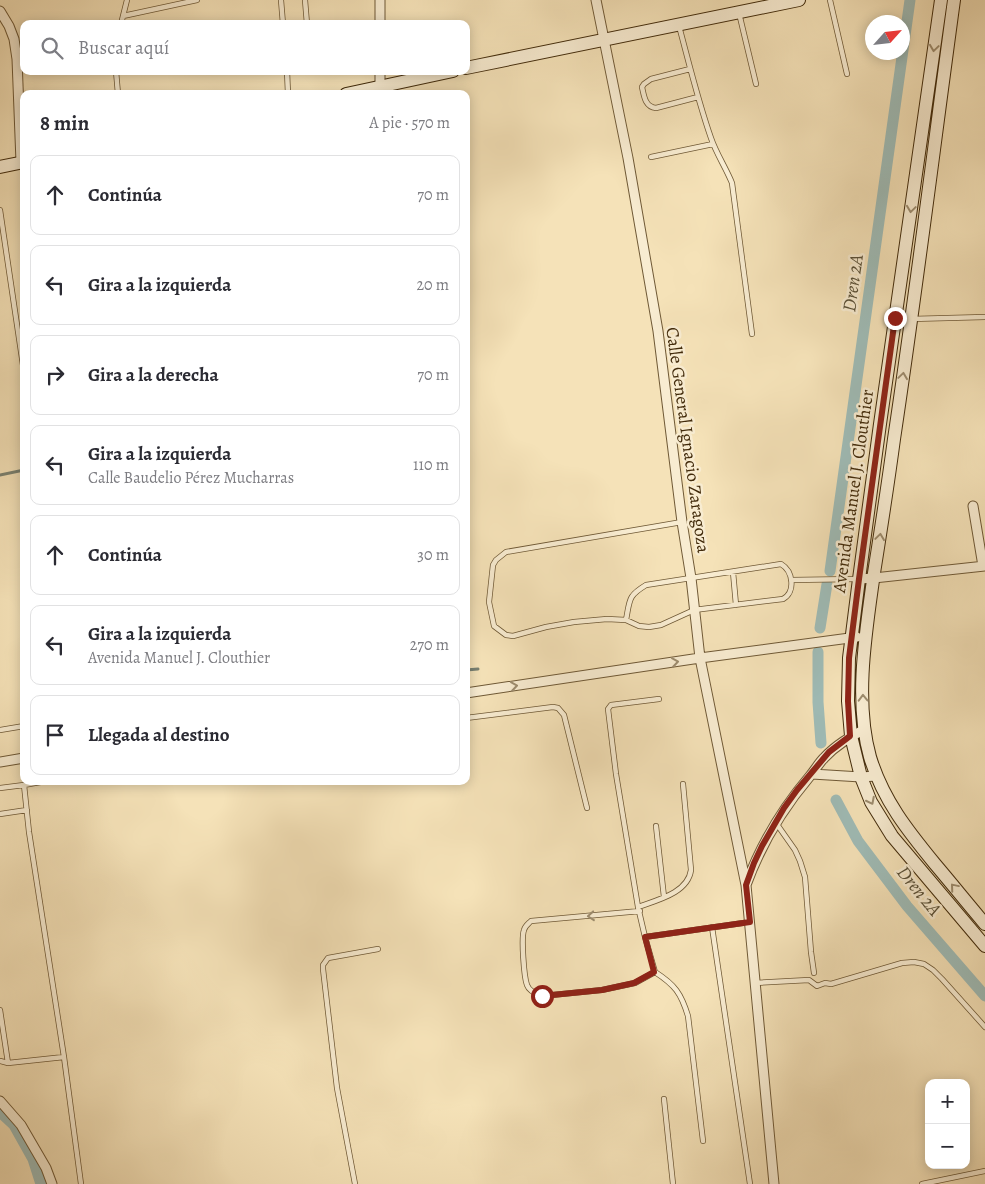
<!DOCTYPE html>
<html lang="es">
<head>
<meta charset="utf-8">
<style>
  :root { --surface:#fff; --page:#f2f2f3; --text:#2b2b33; --muted:#7c7c81; --line:#e1e1e2 }
  body { margin:0; font-family:Alegreya,serif; background:var(--page); color:var(--text) }
  .controls { position:absolute; right:15px; bottom:15px; display:grid; overflow:hidden; border-radius:10px; box-shadow:0 2px 12px #0003 }
  .controls button { width:45px; height:45px; display:grid; place-items:center; padding:0; border:0; border-bottom:1px solid var(--line); background:var(--surface); color:var(--text); font:25px sans-serif }
  .compass { position:absolute; left:865px; top:15px; width:45px; height:45px; border-radius:50%; background:var(--surface); box-shadow:0 2px 12px #0003; rotate:63deg }
  .stop { position:absolute; width:15px; height:15px; margin:-11px; border:4px solid #8f2418; border-radius:50%; background:#fff }
  .stop.end { background:#8f2418; border-color:#fff; box-shadow:0 1px 5px #0008 }
  .list { margin:0; padding:0; list-style:none }
  h2 { display:flex; justify-content:space-between; align-items:center; height:65px; margin:0; padding:0 20px; font-size:21px }
  h2 small { font-size:16px; font-weight:400; color:var(--muted) }
  .list li { display:grid; grid-template-columns:32px 1fr auto; gap:15px; align-items:center; box-sizing:border-box; height:80px; margin:0 10px 10px; padding:0 10px; border:1px solid var(--line); border-radius:10px }
  .list b { display:block; font-size:19px; white-space:nowrap }
  .list p { margin:0; font-size:16px; white-space:nowrap; color:var(--muted) }
  .list em { font-size:16px; font-style:normal; color:var(--muted) }
  .icon { flex:none; width:28px; height:28px; fill:none; stroke:currentColor; stroke-width:2; stroke-linecap:round; stroke-linejoin:round }
  .map { position:relative; flex:none; width:985px; height:1184px; overflow:hidden }
  .search { position:absolute; background:var(--surface); box-shadow:0 2px 12px #0003; left:20px; top:20px; width:450px; height:55px; display:flex; align-items:center; gap:12px; box-sizing:border-box; padding:0 18px; border-radius:10px; color:var(--muted); font-size:19px }
  .panel { position:absolute; background:var(--surface); box-shadow:0 2px 12px #0003; left:20px; top:90px; width:450px; height:695px; border-radius:10px }
  .map>svg:first-child { display:block }
  .lines { fill:none; stroke-linecap:round; stroke-linejoin:round }
  .stream { stroke:#7a8272; stroke-width:3 }
  .canal { stroke:#9fbcb7; stroke-width:11 }
  .service-casing { stroke:#6f5936; stroke-width:6 }
  .minor-casing { stroke:#6f5936; stroke-width:11 }
  .secondary-casing { stroke:#422b0b; stroke-width:14 }
  .service { stroke:#f8ecd1; stroke-width:4.5 }
  .minor { stroke:#f8ecd1; stroke-width:9 }
  .secondary { stroke:#f8ecd1; stroke-width:12 }
  .oneway { stroke:#9d8c6e }
  .route { stroke:#8f2418; stroke-width:6 }
  .labels { text-anchor:middle; dominant-baseline:central; stroke-width:5; stroke-linejoin:round; paint-order:stroke }
  .street-label { font-size:18px; fill:#422b0b; stroke:#f8ecd1 }
  .water-label { font-size:19px; font-style:italic; fill:#594f36; stroke:#f8ecd1 }
</style>
</head>
<body>
<div class="map">
<svg width="985" height="1184" viewBox="0 0 985 1184">
  <rect width="100%" height="100%" fill="#f5e2b8"/>
  <filter id="stains"><feTurbulence type="fractalNoise" baseFrequency=".004" numOctaves="4"/><feColorMatrix values="0 0 0 0 .2 0 0 0 0 .09 0 0 0 0 .02 0 0 0 .5 -.17"/></filter>
  <radialGradient id="worn" r=".72"><stop offset=".6" stop-color="#630" stop-opacity="0"/><stop offset="1" stop-color="#630" stop-opacity=".3"/></radialGradient>
  <g class="lines">
    <path class="stream" d="M0,475l24,-5
      M466,670l12,-1"/>
    <path class="canal" d="M830,571l80,-571
      M820,628l7,-44
      M818,652v50l3,41
      M836,800l22,41 49,65 78,90
      M0,1112l14,13 19,34 8,25"/>
    <g class="service-casing">
      <path id="service" d="M281,0l2,24
        M305,0l2,24
        M830,0l17,74
        M739,13l17,71
        M123,16l74,-16
        M121,24l6,-24
        M679,26c10,37 19,75 32,112 5,15 15,30 21,45l20,151
        M690,69l-39,10 -7,5 -2,3c2,9 3,20 14,21l42,-11
        M116,71l2,23
        M287,71l1,23
        M651,157l62,-13
        M0,210l24,162
        M896,318l15,1 74,-2
        M733,572l3,33
        M791,580l66,-1
        M626,620c4,-21 2,-24 20,-35l135,-21c12,7 15,28 2,35l-89,11 -33,15 -12,2 -10,-1 -13,-6 -19,-1 -33,3 -28,5 -33,9 -7,-1 -12,-9 -5,-24 4,-37 3,-5 10,-8 176,-30
        M466,718l87,-11 5,1 6,7 23,93
        M0,730l24,-4
        M46,781l-22,4 5,47 35,225 17,127
        M0,788l24,-3
        M0,814l27,-4
        M776,823l19,27 5,11 5,16 6,75 3,21
        M656,826l8,71
        M638,907c19,-7 50,-14 53,-37l-8,-86
        M640,911l-109,10c-3,3 -6,5 -7,9 -3,8 0,47 3,55 2,6 9,9 15,11l60,-6 33,-7 20,-11
        M712,927l38,257
        M645,937l-7,-30 -22,-133 -8,-65 3,-4 48,-6
        M755,983l54,-3 8,6 8,-3 6,1 71,-21 12,-1 10,2 9,6 9,9 43,48
        M0,1010l8,53
        M0,1061l8,2 56,-6
        M664,1099l9,85
        M703,1141l-15,-125c-7,-23 -13,-31 -33,-44l-10,-35 105,-15
        M355,1184l-18,-96 -14,-119v-4l5,-7 50,-9
        M922,1184l63,-13"/>
    </g>
    <g class="minor-casing">
      <path id="minor" d="M596,0l32,158 30,173 24,191 9,56 9,80 46,227 28,299
        M0,11l9,15 5,13 3,20 4,103
        M380,24v-24
        M380,87v-16
        M973,506l10,60
        M859,579l15,-1 111,-12
        M466,693l234,-35 157,-21
        M0,762l24,-4
        M812,774l49,3 15,-1
        M746,885c15,-41 36,-76 64,-109 5,-6 9,-13 14,-18 12,-13 26,-21 41,-29
        M0,1101l21,24 25,43 6,16"/>
    </g>
    <g class="secondary-casing">
      <path id="secondary" d="M941,0l-61,424 -21,155 -10,79 -1,43 3,35 10,41 10,25 21,34 93,110
        M954,0c-20,146 -38,293 -60,439 -6,45 -13,90 -20,134 -8,58 -20,127 -4,184 13,43 38,74 65,107 17,20 33,40 50,60
        M466,68l333,-68
        M346,94l107,-23
        M0,167l24,-5"/>
    </g>
    <use href="#service" class="service"/>
    <use href="#minor" class="minor"/>
    <use href="#secondary" class="secondary"/>
  </g>
  <defs><path id="oneway-chevron" d="M-2-3.5L2.5 0L-2 3.5" fill="none" stroke-width="1.6" stroke-linecap="round" stroke-linejoin="round" transform="scale(1.25)"/></defs>
  <g class="oneway">
    <use href="#oneway-chevron" transform="translate(934 48) rotate(98)"/>
    <use href="#oneway-chevron" transform="translate(911 209) rotate(98)"/>
    <use href="#oneway-chevron" transform="translate(903 376) rotate(-82)"/>
    <use href="#oneway-chevron" transform="translate(880 537) rotate(-82)"/>
    <use href="#oneway-chevron" transform="translate(675 662) rotate(-8)"/>
    <use href="#oneway-chevron" transform="translate(514 686) rotate(-8)"/>
    <use href="#oneway-chevron" transform="translate(863 698) rotate(-91)"/>
    <use href="#oneway-chevron" transform="translate(871 801) rotate(63)"/>
    <use href="#oneway-chevron" transform="translate(954 887) rotate(-130)"/>
    <use href="#oneway-chevron" transform="translate(591 916) rotate(175)"/>
  </g>
  <g class="lines">
    <path class="route" d="M542,996l60,-6 32,-7 20,-11 -9,-35 105,-15 -4,-37 8,-22 8,-17 22,-38 13,-18 32,-38 21,-16 -2,-35 1,-43 10,-79 36,-261"/>
  </g>
  <g class="labels">
    <g class="street-label">
      <text transform="translate(688 440) rotate(82)">Calle General Ignacio Zaragoza</text>
      <text transform="translate(853 491) rotate(-82)">Avenida Manuel J. Clouthier</text>
    </g>
    <g class="water-label">
      <text transform="translate(853 283) rotate(-82)">Dren 2A</text>
      <text transform="translate(919 891) rotate(51)">Dren 2A</text>
    </g>
  </g>
  <rect width="100%" height="100%" filter="url(#stains)"/>
  <rect width="100%" height="100%" fill="url(#worn)"/>
</svg>
<div class="controls">
<button>+</button>
<button>−</button>
</div>
<svg class="compass" viewBox="-18 -18 36 36"><path d="M0-13l5 13h-10z" fill="#e53935"/><path d="M0 13l5-13h-10z" fill="#7c7c81"/></svg>
<div class="stop" style="left:542px;top:996px"></div>
<div class="stop end" style="left:895px;top:318px"></div>
<div class="search"><svg class="icon" aria-label="search" viewBox="0 0 24 24"><circle cx="10" cy="10" r="6"/><path d="M15 15l6 6"/></svg>Buscar aquí</div>
<section class="panel">
<h2>8 min<small>A pie · 570 m</small></h2>
<ul class="list">
<li><svg class="icon" aria-label="ahead" viewBox="0 0 24 24"><path d="M12 20V5M6 11l6-6 6 6"/></svg><div><b>Continúa</b></div><em>70 m</em></li>
<li><svg class="icon" aria-label="left" viewBox="0 0 24 24"><path d="M17 20v-9H6M10 6l-5 5 5 5"/></svg><div><b>Gira a la izquierda</b></div><em>20 m</em></li>
<li><svg class="icon" aria-label="right" viewBox="0 0 24 24"><path d="M7 20v-9h11M14 6l5 5-5 5"/></svg><div><b>Gira a la derecha</b></div><em>70 m</em></li>
<li><svg class="icon" aria-label="left" viewBox="0 0 24 24"><path d="M17 20v-9H6M10 6l-5 5 5 5"/></svg><div><b>Gira a la izquierda</b><p>Calle Baudelio Pérez Mucharras</p></div><em>110 m</em></li>
<li><svg class="icon" aria-label="ahead" viewBox="0 0 24 24"><path d="M12 20V5M6 11l6-6 6 6"/></svg><div><b>Continúa</b></div><em>30 m</em></li>
<li><svg class="icon" aria-label="left" viewBox="0 0 24 24"><path d="M17 20v-9H6M10 6l-5 5 5 5"/></svg><div><b>Gira a la izquierda</b><p>Avenida Manuel J. Clouthier</p></div><em>270 m</em></li>
<li><svg class="icon" aria-label="arrive" viewBox="0 0 24 24"><path d="M6 21V4h12l-3 4 3 4H6"/></svg><div><b>Llegada al destino</b></div></li>
</ul>
</section>
</div>
</body>
</html>
